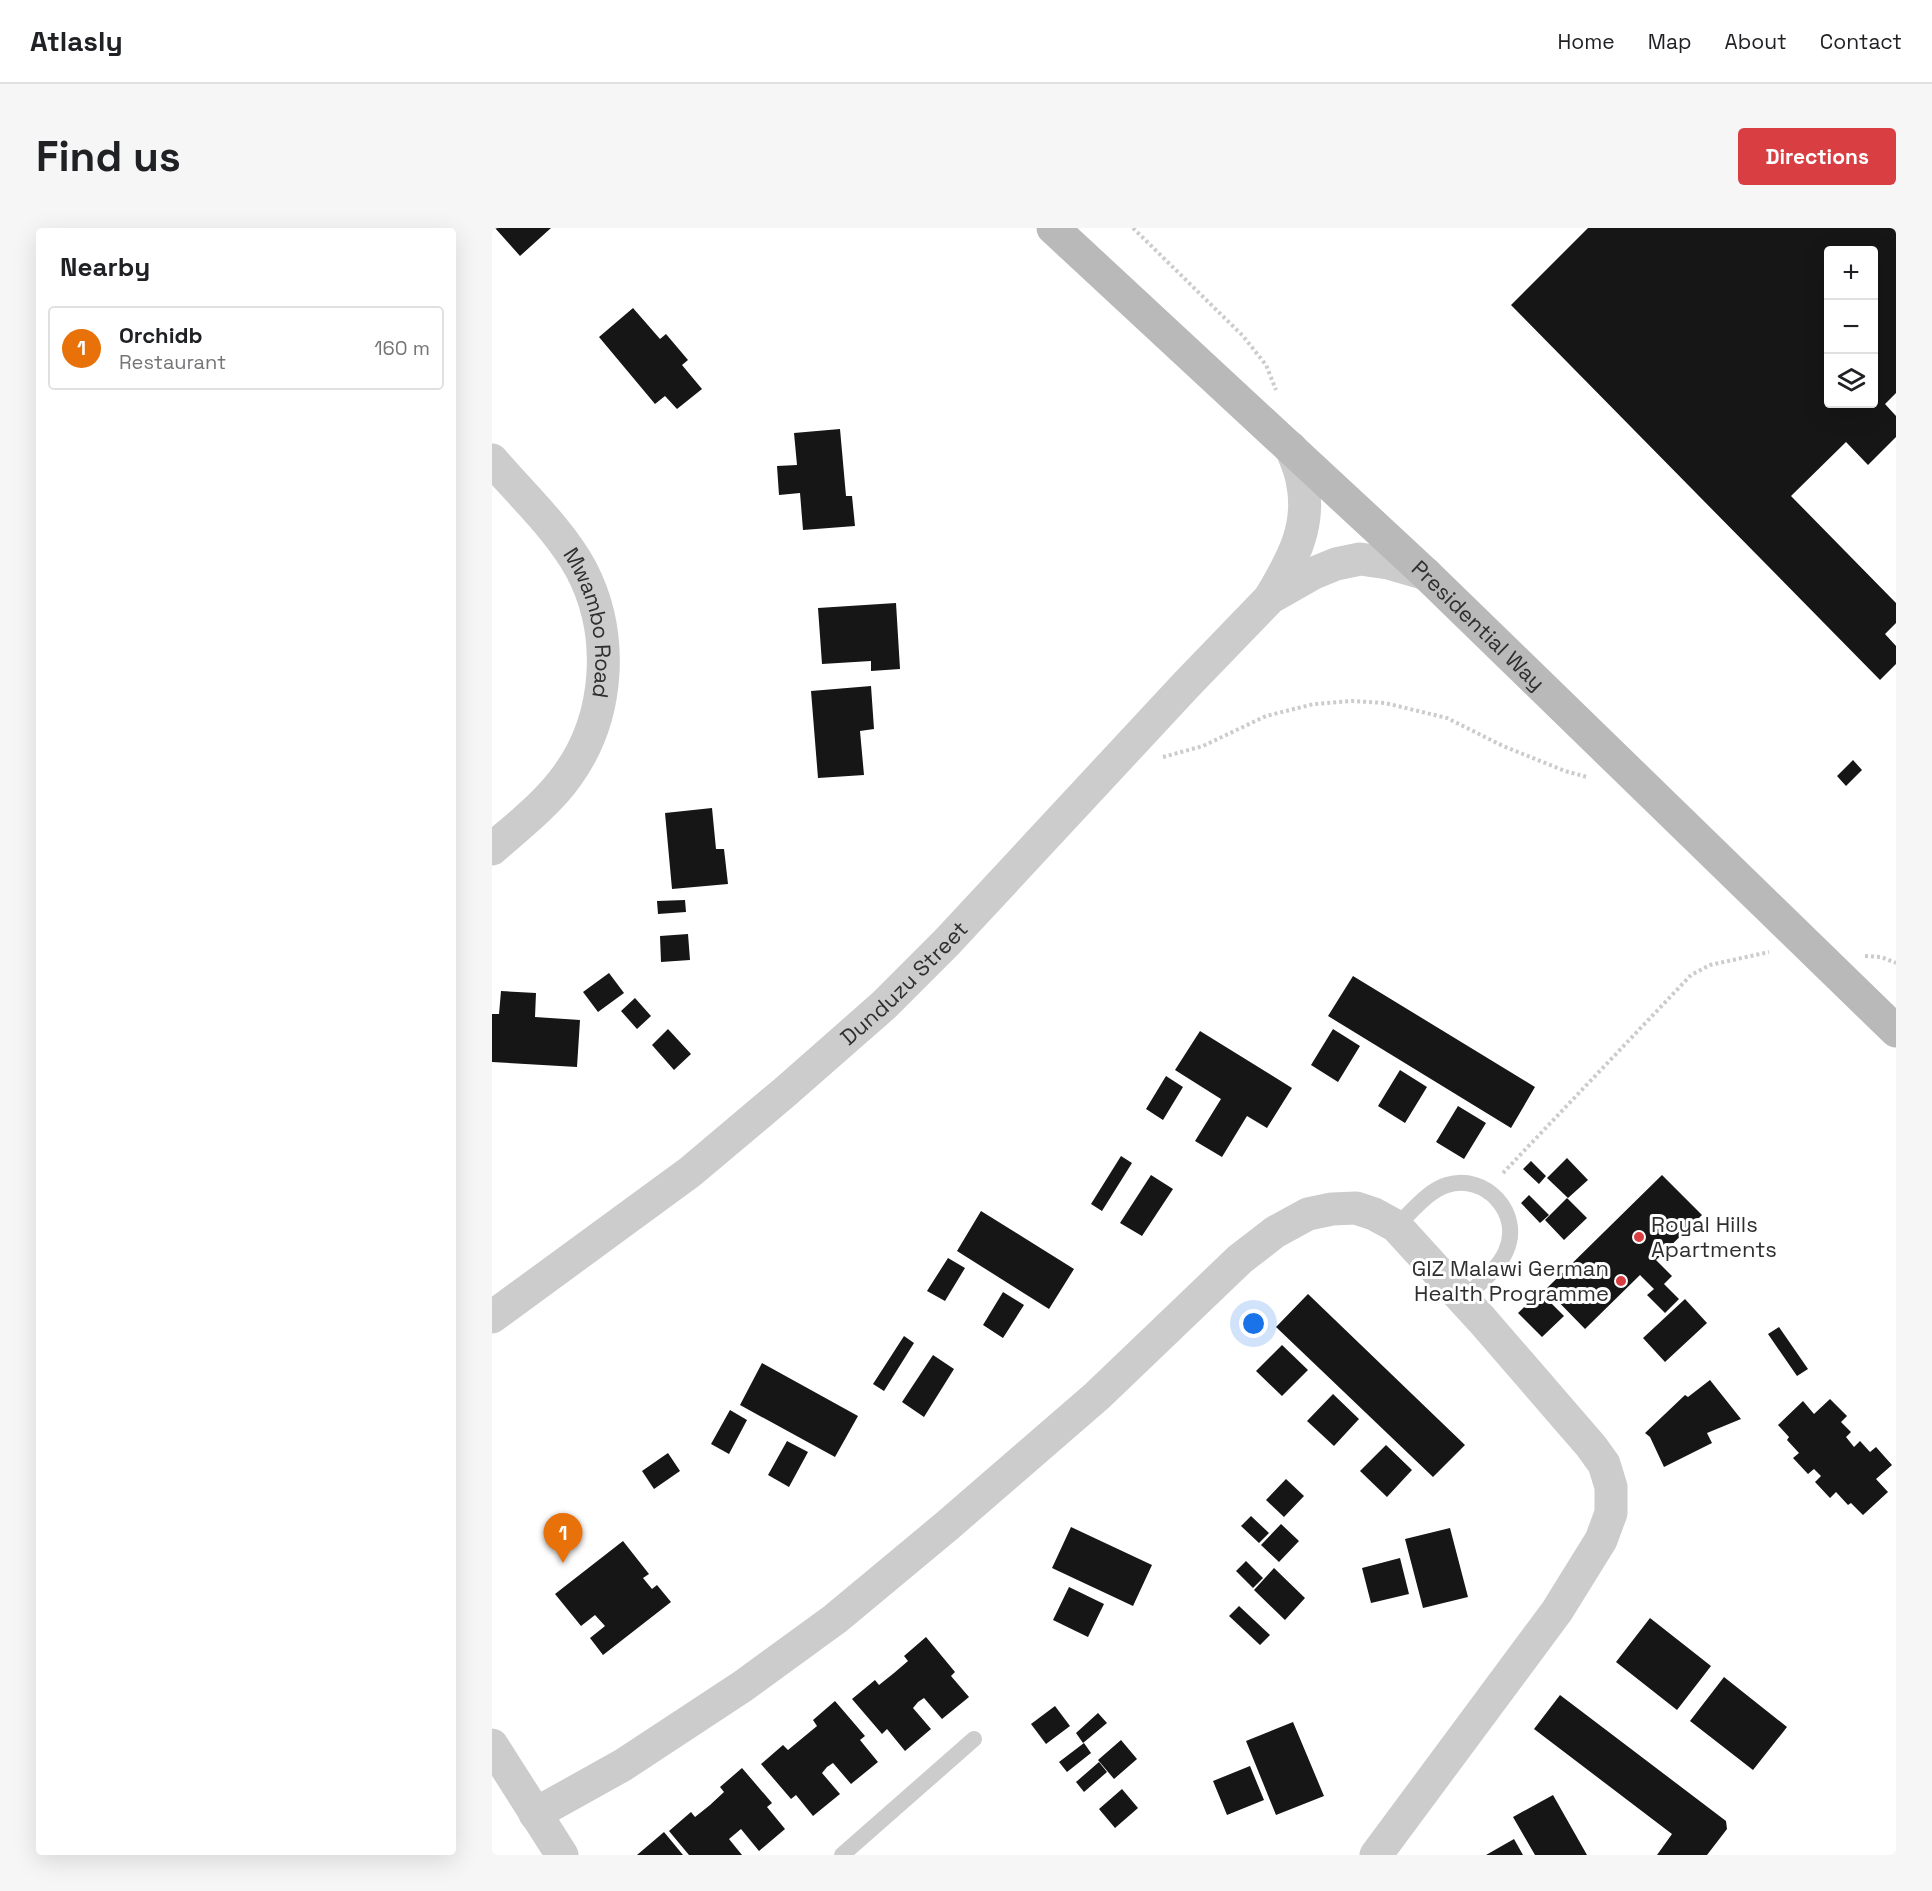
<!DOCTYPE html>
<html lang="en">
<head>
<meta charset="utf-8">
<style>
  :root { --surface:#fff; --page:#f6f6f6; --text:#202124; --muted:#757577; --line:#e0e0e0; --accent:#d93e43 }
  body { margin:0; font-family:"Space Grotesk",sans-serif; background:var(--page); color:var(--text) }
  .controls { position:absolute; right:18px; top:18px; display:grid; overflow:hidden; border-radius:6px; box-shadow:0 6px 24px #0002 }
  .controls button { width:54px; height:54px; display:grid; place-items:center; padding:0; border:0; border-bottom:2px solid var(--line); background:var(--surface); color:var(--text); font:30px sans-serif }
  .you { position:absolute; left:762px; top:1096px; width:21px; height:21px; margin:-15px; border:4px solid #fff; border-radius:50%; background:#1a73e8; box-shadow:0 0 0 9px #1a73e833 }
  .badge { display:grid; place-items:center; width:39px; height:39px; border-radius:50%; background:var(--accent); color:#fff; font-size:20px; font-weight:700 }
  .pin { position:absolute; translate:-50% -50px; filter:drop-shadow(0 2px 3px #0008) }
  .pin::after { content:''; position:absolute; top:32px; width:21px; height:18px; background:inherit; clip-path:polygon(0 0,100% 0,50% 100%) }
  .list { margin:0; padding:0; list-style:none }
  h2 { display:flex; justify-content:space-between; align-items:center; height:78px; margin:0; padding:0 24px; font-size:26px }
  h2 small { font-size:20px; font-weight:400; color:var(--muted) }
  .list li { display:grid; grid-template-columns:39px 1fr auto; gap:18px; align-items:center; box-sizing:border-box; height:84px; margin:0 12px 12px; padding:0 12px; border:2px solid var(--line); border-radius:6px }
  .list b { display:block; font-size:22px; white-space:nowrap }
  .list p { margin:0; font-size:20px; white-space:nowrap; color:var(--muted) }
  .list em { font-size:20px; font-style:normal; color:var(--muted) }
  .icon { flex:none; width:33px; height:33px; fill:none; stroke:currentColor; stroke-width:2; stroke-linecap:round; stroke-linejoin:round }
  .map { position:relative; flex:none; width:1404px; height:1627px; overflow:hidden; border-radius:6px }
  header { display:flex; align-items:center; gap:36px; box-sizing:border-box; height:84px; padding:0 30px; background:var(--surface); border-bottom:2px solid var(--line) }
  header strong { font-size:28px }
  nav { display:flex; gap:33px; margin-inline-start:auto; font-size:21px }
  .intro { display:flex; align-items:center; justify-content:space-between; box-sizing:border-box; height:144px; padding:0 36px }
  h1 { margin:0; font-size:42px }
  .button { padding:15px 27px; border-radius:6px; background:var(--accent); color:#fff; font-size:21px; font-weight:700 }
  main { display:flex; gap:36px; padding:0 36px }
  aside { flex:1; background:var(--surface); border-radius:6px; box-shadow:0 6px 24px #0002 }
  .map>svg:first-child { display:block }
  .building { fill:#161616; fill-rule:evenodd }
  .lines { fill:none; stroke-linecap:round; stroke-linejoin:round }
  .path { stroke:#ccc; stroke-width:4; stroke-dasharray:3 3; stroke-linecap:butt }
  .lane { stroke:#ccc; stroke-width:16 }
  .street { stroke:#ccc; stroke-width:33 }
  .secondary { stroke:#b9b9b9; stroke-width:33 }
  .poi-dot { fill:#d93e43; stroke:#fff; stroke-width:2 }
  .labels { text-anchor:middle; dominant-baseline:central; stroke-width:6; stroke-linejoin:round; paint-order:stroke }
  .street-label { font-size:22px; fill:#2f2f2f; stroke:#fff }
  .poi-label { font-size:22px; fill:#2f2f2f; stroke:#fff; text-anchor:start }
</style>
</head>
<body>
<header>
<strong>Atlasly</strong>
<nav><a>Home</a><a>Map</a><a>About</a><a>Contact</a></nav>
</header>
<div class="intro"><h1>Find us</h1><a class="button">Directions</a></div>
<main>
<aside>
<h2>Nearby<small></small></h2>
<ul class="list">
<li><span class="badge" style="background:#e8710a">1</span><div><b>Orchidb</b><p>Restaurant</p></div><em>160 m</em></li>
</ul>
</aside>
<div class="map">
<svg width="1404" height="1627" viewBox="0 0 1404 1627">
  <rect width="100%" height="100%" fill="#fff"/>
  <path class="building" d="M3,0h56l-31,28z
    M1096,0h308v165l-11,11 11,12v21l-28,28 -22,-23 -55,54 105,107v20l-11,11 11,12v18l-16,16 -369,-375zM1336,22h46v154h-46z
    M141,80l27,31 6,-5 22,26 -6,5 20,24 -25,20 -12,-13 -10,8 -56,-67z
    M348,201l6,67h6l3,30 -52,4 -3,-37 -21,2 -2,-29 20,-1 -3,-32z
    M404,375l4,66 -29,2v-10l-49,3 -4,-56z
    M379,458l3,43 -14,2 4,44 -46,3 -7,-87z
    M1361,532l9,10 -16,16 -9,-10z
    M220,580l4,41h8l4,35 -56,5 -7,-76z
    M193,672l1,12 -28,2 -1,-13z
    M196,706l2,26 -29,2 -1,-26z
    M117,745l15,20 -26,19 -15,-20z
    M861,748l182,111 -24,41 -183,-112z
    M9,763l35,2 -1,24 45,3 -3,47 -85,-5v-48h7z
    M143,770l16,18 -14,13 -16,-18z
    M176,801l23,25 -17,16 -22,-25z
    M841,801l27,17 -22,36 -27,-17z
    M708,803l92,57 -25,40 -20,-12 -25,41 -27,-16 26,-42 -46,-29z
    M908,842l27,17 -22,36 -27,-17z
    M674,848l17,11 -20,33 -17,-11z
    M966,878l28,17 -22,36 -28,-17z
    M629,928l11,7 -30,48 -11,-7z
    M1075,930l21,22 -20,18 -21,-20z
    M1039,933l15,15 -7,8 -16,-15z
    M659,947l22,14 -31,47 -22,-13z
    M1170,947l40,40 -46,45 16,16 -8,8 15,15 -14,14 -18,-18 7,-6 -14,-14 -55,54 -39,-40z
    M1037,967l20,20 -9,8 -19,-20z
    M1075,970l20,20 -23,22 -19,-20z
    M489,983l93,58 -25,40 -92,-58z
    M456,1030l17,10 -20,33 -18,-10z
    M511,1064l21,13 -21,33 -20,-13z
    M1048,1064l24,24 -22,21 -24,-24z
    M816,1066l157,151 -32,32 -157,-150z
    M1193,1071l22,24 -42,39 -22,-24z
    M1287,1099l29,42 -11,7 -29,-42z
    M412,1108l10,7 -30,48 -11,-7z
    M790,1117l26,25 -26,26 -26,-25z
    M441,1127l21,14 -30,48 -22,-15z
    M270,1135l96,53 -23,41 -95,-52z
    M1218,1152l31,39 -34,14 5,10 -48,24 -14,-30 -5,-4 40,-38 3,2z
    M841,1166l26,25 -25,27 -27,-25z
    M1338,1171l17,17 -6,6 10,10 -5,5 8,10 6,-6 10,11 6,-5 16,18 -16,14 12,13 -25,23 -12,-12 -3,2 -12,-13 -6,6 -15,-16 6,-6 -7,-7 -6,5 -15,-16 6,-5 -12,-13 2,-3 -11,-12 25,-24 11,13z
    M238,1182l17,10 -18,34 -18,-10z
    M295,1213l21,11 -19,35 -21,-12z
    M894,1217l26,25 -25,27 -27,-26z
    M176,1225l12,18 -26,18 -12,-18z
    M794,1251l18,17 -20,21 -18,-17z
    M759,1288l18,17 -10,10 -18,-17z
    M789,1296l18,17 -20,21 -18,-17z
    M579,1299l81,38 -19,41 -81,-38z
    M958,1300l18,69 -45,11 -18,-69z
    M131,1313l26,33 -6,4 9,11 5,-4 14,17 -68,53 -13,-17 15,-12 -10,-11 -14,11 -26,-32z
    M908,1330l9,36 -38,9 -9,-35z
    M754,1333l17,17 -10,10 -17,-17z
    M782,1340l31,30 -20,22 -31,-30z
    M577,1359l35,17 -16,33 -35,-17z
    M747,1378l31,29 -10,10 -31,-29z
    M1158,1390l61,48 -34,44 -61,-48z
    M434,1409l29,35 -4,4 18,21 -27,22 -18,-21 -6,4 -5,6 18,21 -26,22 -18,-22 -5,5 -30,-35 23,-19 4,5 15,-12 14,-12 -4,-5z
    M1232,1449l63,50 -34,43 -63,-49z
    M1068,1467l166,126 1,8 -20,26h-50l15,-21 -138,-105z
    M343,1473l30,35 -5,4 18,22 -27,22 -18,-21 -6,4 -5,6 18,21 -27,22 -17,-21 -5,4 -30,-35 22,-19 5,5 29,-24 -4,-6z
    M563,1478l15,20 -24,18 -15,-20z
    M606,1485l9,10 -24,20 -7,-10z
    M801,1494l31,74 -48,19 -30,-74z
    M629,1512l16,19 -23,20 -16,-19z
    M592,1515l7,10 -24,19 -8,-10z
    M607,1534l8,10 -23,20 -8,-10z
    M758,1538l14,34 -37,15 -14,-34z
    M250,1540l30,35 -5,4 18,22 -26,22 -18,-22 -12,10 13,16h-53l-20,-24 22,-19 4,5 15,-12 14,-13 -4,-5z
    M630,1561l16,19 -23,20 -16,-19z
    M1061,1567l34,60h-52l-22,-38z
    M172,1604l19,23h-46z
    M1022,1611l9,16h-37z"/>
  <g class="lines">
    <path class="path" d="M641,0l110,108 23,29 10,25
      M671,529l40,-11 63,-30 48,-12 38,-3 33,2 62,15 56,28 62,25 22,6
      M1373,728l16,1 15,6
      M1011,945l188,-198 19,-10 59,-13"/>
    <path class="lane" d="M904,998c15,-13 31,-35 51,-41 38,-12 76,28 59,66 -8,19 -29,34 -43,48
      M350,1627l132,-116"/>
    <g class="street">
      <path id="s1" d="M0,232c30,35 67,69 89,109 34,65 29,148 -14,207 -19,27 -50,51 -75,73"/>
      <path d="M779,368c22,-37 41,-71 31,-116 -2,-11 -7,-22 -11,-32"/>
      <path id="s2" d="M0,1089l198,-145 95,-80 99,-87 63,-63 239,-257 84,-87 44,-25 22,-9 24,-5 28,4 38,11"/>
      <path d="M0,1517l70,110"/>
      <path d="M43,1586l88,-49 120,-79 92,-67 113,-94 149,-129 143,-137 35,-27 33,-18 24,-5 24,-1 18,6 22,12 86,94 109,126 13,18 7,23v26l-10,27 -44,71 -181,244"/>
    </g>
    <path class="secondary" id="s3" d="M561,0l373,346 470,457"/>
  </g>
  <g class="poi-dot">
    <circle cx="1147" cy="1009" r="6"/>
    <circle cx="1129" cy="1053" r="6"/>
  </g>
  <g class="labels">
    <g class="street-label">
      <text stroke="none"><textPath href="#s1" startOffset="196">Mwambo Road</textPath></text>
      <text stroke="none"><textPath href="#s3" startOffset="582">Presidential Way</textPath></text>
      <text stroke="none"><textPath href="#s2" startOffset="531">Dunduzu Street</textPath></text>
    </g>
    <g class="poi-label">
      <text x="1159" y="996">Royal Hills<tspan x="1159" dy="25">Apartments</tspan></text>
      <text x="1117" y="1040" text-anchor="end">GIZ Malawi German<tspan x="1117" dy="25">Health Programme</tspan></text>
    </g>
  </g>
</svg>
<div class="controls">
<button>+</button>
<button>−</button>
<button><svg class="icon" aria-label="layers" viewBox="0 0 24 24"><path d="M12 4l9 5-9 5-9-5zM3 14l9 5 9-5"/></svg></button>
</div>
<div class="you"></div>
<div class="pin badge" style="left:71px;top:1335px;background:#e8710a">1</div>
</div>
</main>
</body>
</html>
